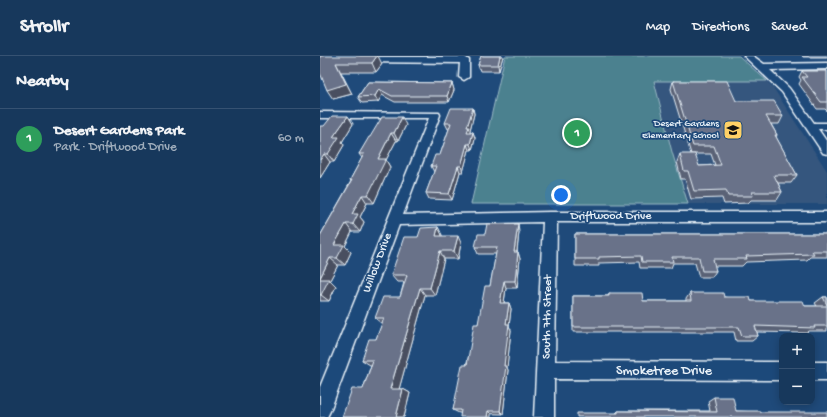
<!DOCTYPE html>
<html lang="en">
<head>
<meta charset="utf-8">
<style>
  :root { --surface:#17385c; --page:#244365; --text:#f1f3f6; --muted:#9eacbb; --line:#365272; --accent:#ea580c }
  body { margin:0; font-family:"Gochi Hand",sans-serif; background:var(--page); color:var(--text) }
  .controls { position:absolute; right:12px; bottom:12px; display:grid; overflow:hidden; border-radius:8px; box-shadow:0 2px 10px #0003 }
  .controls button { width:36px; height:36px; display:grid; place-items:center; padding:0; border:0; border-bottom:1px solid var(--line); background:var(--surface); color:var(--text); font:20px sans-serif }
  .you { position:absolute; left:241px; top:139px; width:14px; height:14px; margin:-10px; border:3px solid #fff; border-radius:50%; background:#1a73e8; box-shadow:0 0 0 6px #1a73e833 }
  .badge { display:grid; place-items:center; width:26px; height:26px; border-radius:50%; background:var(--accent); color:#fff; font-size:13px; font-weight:700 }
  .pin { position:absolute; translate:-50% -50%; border:2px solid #fff; box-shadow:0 1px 4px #0006 }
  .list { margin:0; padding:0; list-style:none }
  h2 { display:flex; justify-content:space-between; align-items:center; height:52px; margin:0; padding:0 16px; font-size:17px }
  h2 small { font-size:13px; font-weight:400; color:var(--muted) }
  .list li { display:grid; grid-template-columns:26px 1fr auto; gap:12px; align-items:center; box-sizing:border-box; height:60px; padding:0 16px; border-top:1px solid var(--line) }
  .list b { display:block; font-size:15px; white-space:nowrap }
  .list p { margin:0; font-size:13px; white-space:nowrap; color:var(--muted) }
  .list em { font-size:13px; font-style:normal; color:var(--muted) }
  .map { position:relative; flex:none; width:507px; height:361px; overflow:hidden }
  header { display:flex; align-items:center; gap:24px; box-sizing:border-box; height:56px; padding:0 20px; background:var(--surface); border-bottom:1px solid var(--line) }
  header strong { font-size:19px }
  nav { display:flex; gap:22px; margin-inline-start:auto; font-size:14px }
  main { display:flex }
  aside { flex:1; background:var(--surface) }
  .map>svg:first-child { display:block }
  .built { fill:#35567e }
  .green { fill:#4c818f; stroke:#9ab9c4 }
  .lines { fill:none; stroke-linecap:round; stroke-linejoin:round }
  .minor-casing { stroke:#e8f1f8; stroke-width:3 }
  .minor { fill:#1f4a7a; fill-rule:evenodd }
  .wall { fill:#5a6276; stroke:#e8f1f8 }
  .shaded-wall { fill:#4a5060; stroke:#e8f1f8 }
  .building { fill:#697289; stroke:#e8f1f8 }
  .labels { text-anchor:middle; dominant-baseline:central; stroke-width:3.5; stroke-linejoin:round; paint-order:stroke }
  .far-poi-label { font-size:10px; fill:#e8f1f8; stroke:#1f4a7a; text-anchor:end }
  .street-label { font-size:12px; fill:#e8f1f8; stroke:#1f4a7a }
  .near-street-label { font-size:14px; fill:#e8f1f8; stroke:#1f4a7a }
</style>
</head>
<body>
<header>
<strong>Strollr</strong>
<nav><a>Map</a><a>Directions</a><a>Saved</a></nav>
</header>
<main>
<aside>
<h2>Nearby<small></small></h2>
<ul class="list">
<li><span class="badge" style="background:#2e9e5b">1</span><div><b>Desert Gardens Park</b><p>Park · Driftwood Drive</p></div><em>60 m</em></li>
</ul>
</aside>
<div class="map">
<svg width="507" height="361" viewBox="0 0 507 361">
  <rect width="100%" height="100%" fill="#1f4a7a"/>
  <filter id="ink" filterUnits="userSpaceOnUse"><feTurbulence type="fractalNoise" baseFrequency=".025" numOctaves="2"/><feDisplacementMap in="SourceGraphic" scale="8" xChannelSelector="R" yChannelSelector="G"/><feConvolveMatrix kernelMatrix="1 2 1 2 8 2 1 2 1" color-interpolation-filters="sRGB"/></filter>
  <g filter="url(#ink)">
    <path class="built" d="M334,25h113l7,8 53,82v33h-139l-16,-52z"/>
    <path class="green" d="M185,0h234l28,25h-113l18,71 16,52h-217z"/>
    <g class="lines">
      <g class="minor-casing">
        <path id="minor" d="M424,0h9l11,8 63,-1v6l-57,1 19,18 25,35h13v6h-9l9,13v12l-4,-1 -41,-61z
          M40,1h105l4,3v17l-5,3 -5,-3 1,-14 -103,-1 -1,-2z
          M0,56l119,1 1,2 -37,100 147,-3h277v10h-270l-2,139 227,1v18l-228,-1v38h-20l9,-195 -144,3 -69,186 -3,6h-7v-30l109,-269h-109z
          M492,306h15v18h-15z"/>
      </g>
      <use href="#minor" class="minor"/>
    </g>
    <path class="wall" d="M0,0l62,8 -6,8h-35l11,22 -19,5z
      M161,0h22l-4,15h-19l-2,-6z
      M482,0h25v1h-24z
      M482,15h25v40l-2,-2h-8l-18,-25 2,-4 -2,-3z
      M353,25l63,20 47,15 -4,8h-8l6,11 -1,2 21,38 -6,8h-13l4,9 -5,8h-26l-3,3 -24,1 -2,-6 -31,1 -6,-20h-4l-4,-17 3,-8 19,12 16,-1 -4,-11h-20l-20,-65z
      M48,26l84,1 2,7 -5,12h-54l-13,-7 -4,7 -16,1 -4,-6z
      M153,52l1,6 -4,16v2h3l2,6 -3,12h-3l-6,22h-3l-8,28 -23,-1 -3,-6 8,-21 -3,-6 9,-11 9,-26h-1l-3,-6z
      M28,60l5,8 -11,18 2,3 -10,17h-4l-10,16 4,-52z
      M86,69l-8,16h-2l-10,19 4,7 -16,36h-7l-7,14 4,5 -4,10h-8l-7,14 6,6 -6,13h-7l-8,15 6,6 -7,15h-9v-65l31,-55 -1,-1 12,-22 -3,-4 11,-17z
      M118,171l4,9 19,7 -3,16h-14l-9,36h-10l-26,94h4l7,4 -6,24h-62l21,-28 8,-24h-1l-8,-5 14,-21 6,-15 -7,-6 25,-21 4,-15h-7l-6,-7 27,-38z
      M199,176l-2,20h1l2,7 -3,29h-11l-2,15h5l2,6 -2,17 2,4 -4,38 1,2 -5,44 -44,-1 -6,-3 25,-86 12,-38 6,-32h-18l-3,-7z
      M255,178h252v23h-17l-3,3 -61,2 -4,4h-28l2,5 -4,6h-13l-4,-14h-22l-2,5h-31l-1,-6 -40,1v3h-24z
      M289,237l34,8h43v-2l4,-6 34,4 27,4 54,5h12l-2,-3 8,-6h4v34h-18l-2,2 -50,-1 1,4 -6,5h-16l-2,-9h-161v-36h35z
      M394,341l22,14 24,1 -144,1 2,-2h92l-2,-10z"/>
    <path class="shaded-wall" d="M57,0h1l4,8 -6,8 -4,-9z
      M180,0h3l-4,15 -1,-6z
      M16,7l16,31 -19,5 -6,-9z
      M132,27l2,7 -5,12 -2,-6z
      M59,33l3,6 -4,7 -3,-6z
      M153,52l1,6 -4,16v3l-3,-1v-5z
      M28,60l5,8 -11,18 2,3 -10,17 -6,-8 5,-17z
      M82,61l4,8 -8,16 -4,-8z
      M153,76l2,6 -3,12 -2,-6z
      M71,77l5,8 -10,19 4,7 -16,36 -6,-8 10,-36z
      M147,88l2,6 -6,22 -2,-6z
      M4,98l6,8 -10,16v-18z
      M138,110l2,6 -8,28 -3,-6z
      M42,139l5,8 -7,14 4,5 -4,10 -7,-8 -1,-10z
      M26,168l6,8 -7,14 6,6 -6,13 -8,-7 -3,-13z
      M198,168l1,8 -3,27 -2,-7z
      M118,171l4,8 -2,9 -4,-8z
      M138,180l3,7 -3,16 -4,-8z
      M120,195l4,8 -9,36 -5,-7z
      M198,196l2,7 -3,29 -2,-7z
      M10,202l8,7 -8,15 6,6 -7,15 -8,-6 -1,-17z
      M184,225l2,7 -3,21 -3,-6z
      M100,232l5,7 -27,98 -8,-4z
      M189,247l2,6 -2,17 2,4 -4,38 1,2 -5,44 -3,-3 4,-45 2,-42z
      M83,333l7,4 -6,24h-8z
      M168,355l3,3v3h-4z"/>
    <path class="building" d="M0,0h57l-5,7h-36l10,21 -19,6 -7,-17z
      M161,0h19l-2,9h-20z
      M482,15h25v31h-6l-19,-25h5z
      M353,25h54l9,20h38l9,15h-17l11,19h-2l22,40h-23l8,17h-30l1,4h-25l-2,-6 -32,1 -6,-20h-4l-4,-17h15l4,12 22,-1 -7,-19h-21z
      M48,26l84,1 -5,13h-55l-13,-7 -4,7 -17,1z
      M131,52h22l-6,19h2l-2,5h6l-3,12h-3l-6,22h-3l-9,28 -23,-1 10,-27h-5l4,-11h5l11,-32h-6z
      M12,60h16l-15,21h6l-11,17h-4l-4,6v-34h4z
      M62,61h20l-8,16h-3l-13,26h8l-18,36h-6l-10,19h6l-5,10h-7l-12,21h10l-7,13h-7l-10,20v-42l32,-56h-2l14,-26h-5l10,-17h1z
      M167,168h31l-4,28h4l-3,29h-11l-4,22h9l-3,21h3l-5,42h2l-6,45h-12l-1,6h-27l1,-7h-8l9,-45h5l7,-41h4l7,-38h5l7,-39h-22l3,-13h7z
      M118,171l-2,9h22l-4,15h-14l-10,37h-10l-30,101h13l-7,28h-54l10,-28h11l10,-29h-11l7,-21h7l8,-21h-9l8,-21h17l7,-22h-16l13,-38h14l3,-9z
      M255,178h252v17h-15l2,3 -68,2 1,3h-34l3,12h-14l-3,-14h-27l1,5h-31l-1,-6 -42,1v2h-24z
      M0,223h9l-8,16h-1z
      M289,237h33l1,8h48l-1,-8h33l1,4h26l1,4h52l2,5h22v20h-13l1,2 -60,-2 3,10h-16l-3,-9h-166v-31h36z
      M503,241h4v8z
      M394,341h19l3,14h24v1h67v5h-250v-4h41v-2l99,1z"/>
  </g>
  <defs>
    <g id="school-square" transform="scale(1)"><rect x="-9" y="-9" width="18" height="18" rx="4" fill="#ffd166" stroke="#1f4a7a"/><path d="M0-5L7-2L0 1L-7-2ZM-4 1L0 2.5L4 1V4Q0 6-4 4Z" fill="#111"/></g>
  </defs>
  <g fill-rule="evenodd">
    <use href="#school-square" x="413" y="74"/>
  </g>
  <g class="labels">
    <g class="far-poi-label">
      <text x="399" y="68">Desert Gardens<tspan x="399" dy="12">Elementary School</tspan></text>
    </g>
    <g class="street-label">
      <text x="291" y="161">Driftwood Drive</text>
      <text transform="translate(58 207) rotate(-69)">Willow Drive</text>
      <text transform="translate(228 261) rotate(-89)">South 7th Street</text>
    </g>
    <g class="near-street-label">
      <text x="344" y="315">Smoketree Drive</text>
    </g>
  </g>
</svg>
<div class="controls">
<button>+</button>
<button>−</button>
</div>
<div class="you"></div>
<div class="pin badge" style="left:257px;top:77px;background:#2e9e5b">1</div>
</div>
</main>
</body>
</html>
